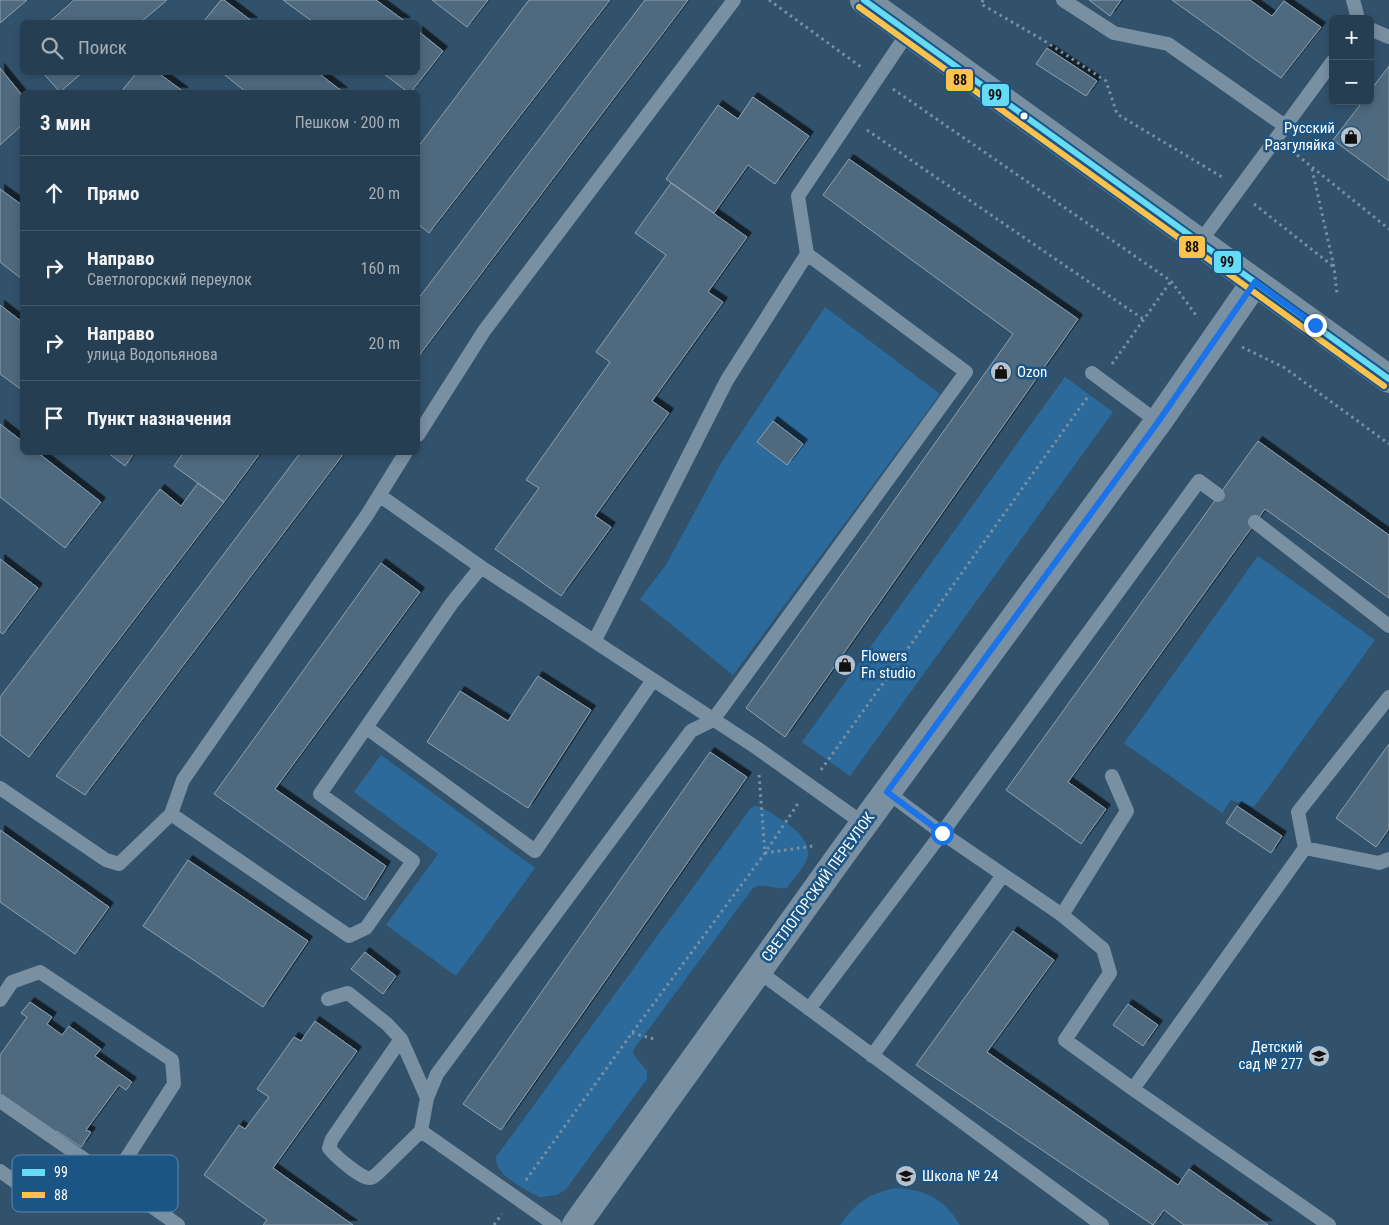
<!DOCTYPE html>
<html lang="ru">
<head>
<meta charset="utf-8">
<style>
  :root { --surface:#263e51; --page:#2e4558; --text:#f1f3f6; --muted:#a4aeb7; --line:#425768 }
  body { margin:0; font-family:"Roboto Condensed",sans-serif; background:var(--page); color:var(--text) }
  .controls { position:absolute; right:15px; top:15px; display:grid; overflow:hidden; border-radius:8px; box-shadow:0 2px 8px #0003 }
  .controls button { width:45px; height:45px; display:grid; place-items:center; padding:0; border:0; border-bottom:1px solid var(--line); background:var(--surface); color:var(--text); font:25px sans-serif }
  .stop { position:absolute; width:15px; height:15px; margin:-11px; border:4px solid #1a73e8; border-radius:50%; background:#fff }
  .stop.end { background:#1a73e8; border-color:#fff; box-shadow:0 1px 5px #0008 }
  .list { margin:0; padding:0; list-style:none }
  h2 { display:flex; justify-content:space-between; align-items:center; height:65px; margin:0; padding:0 20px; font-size:21px }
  h2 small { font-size:16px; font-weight:400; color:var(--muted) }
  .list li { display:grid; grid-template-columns:32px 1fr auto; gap:15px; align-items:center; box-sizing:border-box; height:75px; padding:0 20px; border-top:1px solid var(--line) }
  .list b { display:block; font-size:19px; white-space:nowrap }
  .list p { margin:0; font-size:16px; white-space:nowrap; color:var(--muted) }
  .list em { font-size:16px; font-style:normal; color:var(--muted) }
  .icon { flex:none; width:28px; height:28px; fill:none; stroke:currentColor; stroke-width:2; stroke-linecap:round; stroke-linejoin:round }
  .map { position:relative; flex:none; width:1389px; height:1225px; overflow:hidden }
  .search { position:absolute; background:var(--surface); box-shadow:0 2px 8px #0003; left:20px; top:20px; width:400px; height:55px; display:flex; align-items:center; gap:12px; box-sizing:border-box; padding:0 18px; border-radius:8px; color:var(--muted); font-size:19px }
  .panel { position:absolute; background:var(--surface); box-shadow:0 2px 8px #0003; left:20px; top:90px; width:400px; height:365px; border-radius:8px }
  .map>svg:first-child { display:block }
  .green { fill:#2b6a9b }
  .building { fill:#4f697e; stroke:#8da1b0; filter:url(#shadow) }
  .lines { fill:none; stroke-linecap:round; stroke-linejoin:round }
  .path { stroke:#798fa2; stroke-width:3; stroke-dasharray:2.5 4; stroke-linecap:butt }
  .service { stroke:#798fa2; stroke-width:14 }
  .minor { stroke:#798fa2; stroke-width:28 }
  .bus-1-casing { stroke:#1a5585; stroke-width:10 }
  .bus-2-casing { stroke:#1a5585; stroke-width:10 }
  .bus-1 { stroke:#66dbf5; stroke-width:6 }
  .bus-2 { stroke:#fcc24d; stroke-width:6 }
  .route { stroke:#1a73e8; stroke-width:6 }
  .bus-dot { fill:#fff; stroke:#1a5585; stroke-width:2 }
  .labels { text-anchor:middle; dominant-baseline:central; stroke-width:5; stroke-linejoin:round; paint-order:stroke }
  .poi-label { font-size:15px; fill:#fff; stroke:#1a5585; text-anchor:start }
  .street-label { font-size:15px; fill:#fff; stroke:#1a5585 }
  .key { fill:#1a5585; stroke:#5f88aa; stroke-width:1 }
  .key-label { font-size:14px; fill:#fff }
  .line-badge { stroke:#1a5585; stroke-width:2 }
  .pale-badge-label { font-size:14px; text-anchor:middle; font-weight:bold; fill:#111 }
</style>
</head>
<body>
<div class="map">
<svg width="1389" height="1225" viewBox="0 0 1389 1225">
  <defs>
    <filter id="shadow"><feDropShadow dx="4.5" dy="-4.5" stdDeviation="0" flood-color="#0009"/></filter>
  </defs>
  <rect width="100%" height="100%" fill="#32526c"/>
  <path class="green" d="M825,307l115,87 -207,281 -93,-76 26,-34 55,-102z
    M1065,377l48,35 -263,364 -48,-34z
    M1258,556l117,84 -121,167 -23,-7 -9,13 -98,-70z
    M381,755l154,113 -79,108 -70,-51 52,-71 -84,-62z
    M755,806l7,1c15,11 54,29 45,52 -4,10 -14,20 -20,29 -12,2 -24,-6 -34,0l-119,161 -1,5 14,17v8l-81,110 -9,6 -18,2c-15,-9 -44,-21 -43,-40l254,-348z
    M895,1188c32,2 48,10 65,37h-120c16,-22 28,-31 55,-37z"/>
  <path class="building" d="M0,0h27l-27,23z
    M74,0h93l-26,22h-92z
    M221,0h3l29,22h-50z
    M283,0h93l30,22h-93z
    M432,0h56l-21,27z
    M529,0h81l-181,233 -11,-9v-77z
    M645,0h43l-270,357v-58z
    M1089,0h32l-11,16z
    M1172,0h78l22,16 12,-15 37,26 -40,51z
    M418,31l25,20 -32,41h-3l-27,-20h37z
    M1047,48l50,33 -11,15 -50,-32z
    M1389,66v115l-56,-41 30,-39h7v-10z
    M0,68l22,27v30l-22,20z
    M42,72h41l-23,20z
    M137,72h20l27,20h-63z
    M221,72h96l26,20h-97z
    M753,97l56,39 -34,48 -27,-19 -34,48 -48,-34 52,-74 20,14z
    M849,159l229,160 -293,418 -39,-29 267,-374 -190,-139z
    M671,183l76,54 -39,55 15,10 -71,99 17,12 -74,103 16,11 -50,69 -66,-47 44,-61 -13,-8 84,-118 -14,-10 70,-97 -31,-22z
    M0,189l22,16v74l-22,-17z
    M0,305l22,17v68l-22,-16z
    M773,421l30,23 -16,21 -30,-23z
    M0,424l22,17v11h15l64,50 -36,46 -65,-51z
    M1258,441l131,94v63l-124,-89 -197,273 38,27 -25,35 -75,-54z
    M107,452h28l-10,14z
    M184,452h77l-37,50 -50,-36z
    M301,452h44l-260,343 -29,-19z
    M198,483l26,19 -195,255 -29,-22v-38l160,-208 21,17z
    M0,559l38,29 -35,46 -3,-2z
    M381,563l39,29 -145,197 111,77 -21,34 -151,-106z
    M538,676l53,34 -63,98 -101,-66 33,-51 48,30z
    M1389,744v85l-13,18 -40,-29z
    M710,752l37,25 -246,353 -38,-26z
    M1237,806l45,30 -11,17 -45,-30z
    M0,830l109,77 -34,47 -75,-52z
    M188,860l120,81 -45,66 -120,-81z
    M1013,931l41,29 -67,92 191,133 11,-16 79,56h-84l-20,-15 -11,15 -237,-160z
    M365,952l31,24 -13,18 -32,-25z
    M30,1002l22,15 -5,7 15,11 7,-9 32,23 -6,7 37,26 -6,8 -7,-5 -33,45 5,2 -10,15 -24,-16 -3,4 -54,-38v-42l27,-38 -6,-4z
    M1128,1004l30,21 -15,21 -30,-21z
    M315,1021l42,30 -84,117 80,57h-90l4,-5 -63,-45 35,-50 6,4 24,-32 -12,-8 37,-52 7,4z"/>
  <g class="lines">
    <path class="path" d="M769,0l92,67
      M983,0l-2,4 62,36 63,41 11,33 105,63
      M893,89l278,192 27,37
      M867,130l276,189
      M1292,151l97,78
      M1312,169l22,98 3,27
      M1254,204l80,63
      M1242,347l43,21 104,76
      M1112,364l59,-83
      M821,770l268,-375
      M759,775l6,78 48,-7
      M632,1033l22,6
      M526,1180l106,-147 133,-180 34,-51
      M494,1225l8,-11"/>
    <path class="service" d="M1063,0l51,33 54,11 117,82
      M1353,0l5,19
      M1370,29l19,8
      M1200,242l133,-181
      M1092,373l66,49
      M418,435l66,-104 250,-331
      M379,495l102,72 -29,36 -132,191 93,67 -47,67 -17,8 -178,-122 12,-34 184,-265 39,-63
      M1255,522l134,104
      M481,567l276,181 107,76
      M595,640l132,-260 80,-126
      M367,728l168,123 118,-171
      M0,788l106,72 13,4 52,-50
      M887,792l55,41 120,82 41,34 7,24 -45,67 68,49 172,-241 74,15 10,-4
      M1305,848l-7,-36 91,-115
      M1062,915l65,-104 -15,-35
      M758,971l344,254
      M328,999l20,-6 39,31 14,15 26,59
      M0,1000l12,-18 28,-10 132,88 2,24 -61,95 -113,-78
      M809,1009l133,-176 257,-352 19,14
      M401,1039l-69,100 -3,9c5,7 32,31 41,30 3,0 5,-3 7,-4l44,-43
      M872,1056l131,-181
      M1133,1089l196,136
      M0,1171l47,33 33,-47
      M113,1179l65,46
      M555,1225l-134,-94 6,-33 10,-24 254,-343 22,-11 253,-348 -159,-118 -9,-58 111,-165"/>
    <path class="minor" d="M864,0l525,379
      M576,1225l265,-370 317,-433 97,-140"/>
    <g class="bus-1-casing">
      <path id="bus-1" d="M864,0l525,379"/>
    </g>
    <g class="bus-2-casing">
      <path id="bus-2" d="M859,7l525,379"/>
    </g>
    <use href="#bus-1" class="bus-1"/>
    <use href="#bus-2" class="bus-2"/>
  </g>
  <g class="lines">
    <path class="route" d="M942,833l-55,-41 271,-370 97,-140 60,43"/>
  </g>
  <defs>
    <g id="shop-disc" transform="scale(1.125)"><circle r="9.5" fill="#b7c2cc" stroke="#1a5585"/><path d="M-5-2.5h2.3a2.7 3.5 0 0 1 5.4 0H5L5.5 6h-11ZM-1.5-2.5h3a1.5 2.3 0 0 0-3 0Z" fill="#111"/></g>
    <g id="school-disc" transform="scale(1.125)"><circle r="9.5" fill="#b7c2cc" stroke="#1a5585"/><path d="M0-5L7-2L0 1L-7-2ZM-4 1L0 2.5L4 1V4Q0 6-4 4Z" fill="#111"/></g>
  </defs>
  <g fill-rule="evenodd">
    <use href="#shop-disc" x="1351" y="137"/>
    <use href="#shop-disc" x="1001" y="372"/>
    <use href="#shop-disc" x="845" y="665"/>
    <use href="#school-disc" x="1319" y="1056"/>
    <use href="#school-disc" x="906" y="1176"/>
  </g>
  <circle class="bus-dot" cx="1024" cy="116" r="4.5"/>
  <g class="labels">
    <g class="poi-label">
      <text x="1335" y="128" text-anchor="end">Русский<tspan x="1335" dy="17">Разгуляйка</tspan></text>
      <text x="1017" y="372">Ozon</text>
      <text x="861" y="656">Flowers<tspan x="861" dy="17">Fn studio</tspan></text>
      <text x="1303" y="1047" text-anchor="end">Детский<tspan x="1303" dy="17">сад № 277</tspan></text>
      <text x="922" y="1176">Школа № 24</text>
    </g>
    <g class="street-label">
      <text transform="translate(818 887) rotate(-54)">СВЕТЛОГОРСКИЙ ПЕРЕУЛОК</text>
    </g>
  </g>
  <rect x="12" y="1155" width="166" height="57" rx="8" class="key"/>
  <rect x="22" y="1169" width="23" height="7" fill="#66dbf5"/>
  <rect x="22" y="1192" width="23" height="6" fill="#fcc24d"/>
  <g class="key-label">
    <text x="54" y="1177">99</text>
    <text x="54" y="1200">88</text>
  </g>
  <g class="line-badge">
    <rect x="945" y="68" width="29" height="24" rx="5" fill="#fcc24d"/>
    <rect x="981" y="83" width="29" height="24" rx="5" fill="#66dbf5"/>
    <rect x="1178" y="235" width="28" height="24" rx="5" fill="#fcc24d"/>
    <rect x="1213" y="250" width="29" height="24" rx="5" fill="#66dbf5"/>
  </g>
  <g class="pale-badge-label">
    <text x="960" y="85">88</text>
    <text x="995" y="100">99</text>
    <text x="1192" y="252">88</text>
    <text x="1227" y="267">99</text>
  </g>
</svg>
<div class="controls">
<button>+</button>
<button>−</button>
</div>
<div class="stop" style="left:942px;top:833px"></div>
<div class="stop end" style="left:1315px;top:325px"></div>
<div class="search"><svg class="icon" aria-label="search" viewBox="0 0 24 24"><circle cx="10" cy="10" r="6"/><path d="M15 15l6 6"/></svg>Поиск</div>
<section class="panel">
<h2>3 мин<small>Пешком · 200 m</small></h2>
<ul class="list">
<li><svg class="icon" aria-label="ahead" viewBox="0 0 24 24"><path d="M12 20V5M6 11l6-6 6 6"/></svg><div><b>Прямо</b></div><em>20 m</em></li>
<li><svg class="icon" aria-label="right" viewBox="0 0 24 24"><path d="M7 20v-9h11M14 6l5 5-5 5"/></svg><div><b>Направо</b><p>Светлогорский переулок</p></div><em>160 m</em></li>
<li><svg class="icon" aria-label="right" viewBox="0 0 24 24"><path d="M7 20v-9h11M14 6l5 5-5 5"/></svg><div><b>Направо</b><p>улица Водопьянова</p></div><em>20 m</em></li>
<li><svg class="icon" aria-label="arrive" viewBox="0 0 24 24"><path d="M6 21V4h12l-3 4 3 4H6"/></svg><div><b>Пункт назначения</b></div></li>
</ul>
</section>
</div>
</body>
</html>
